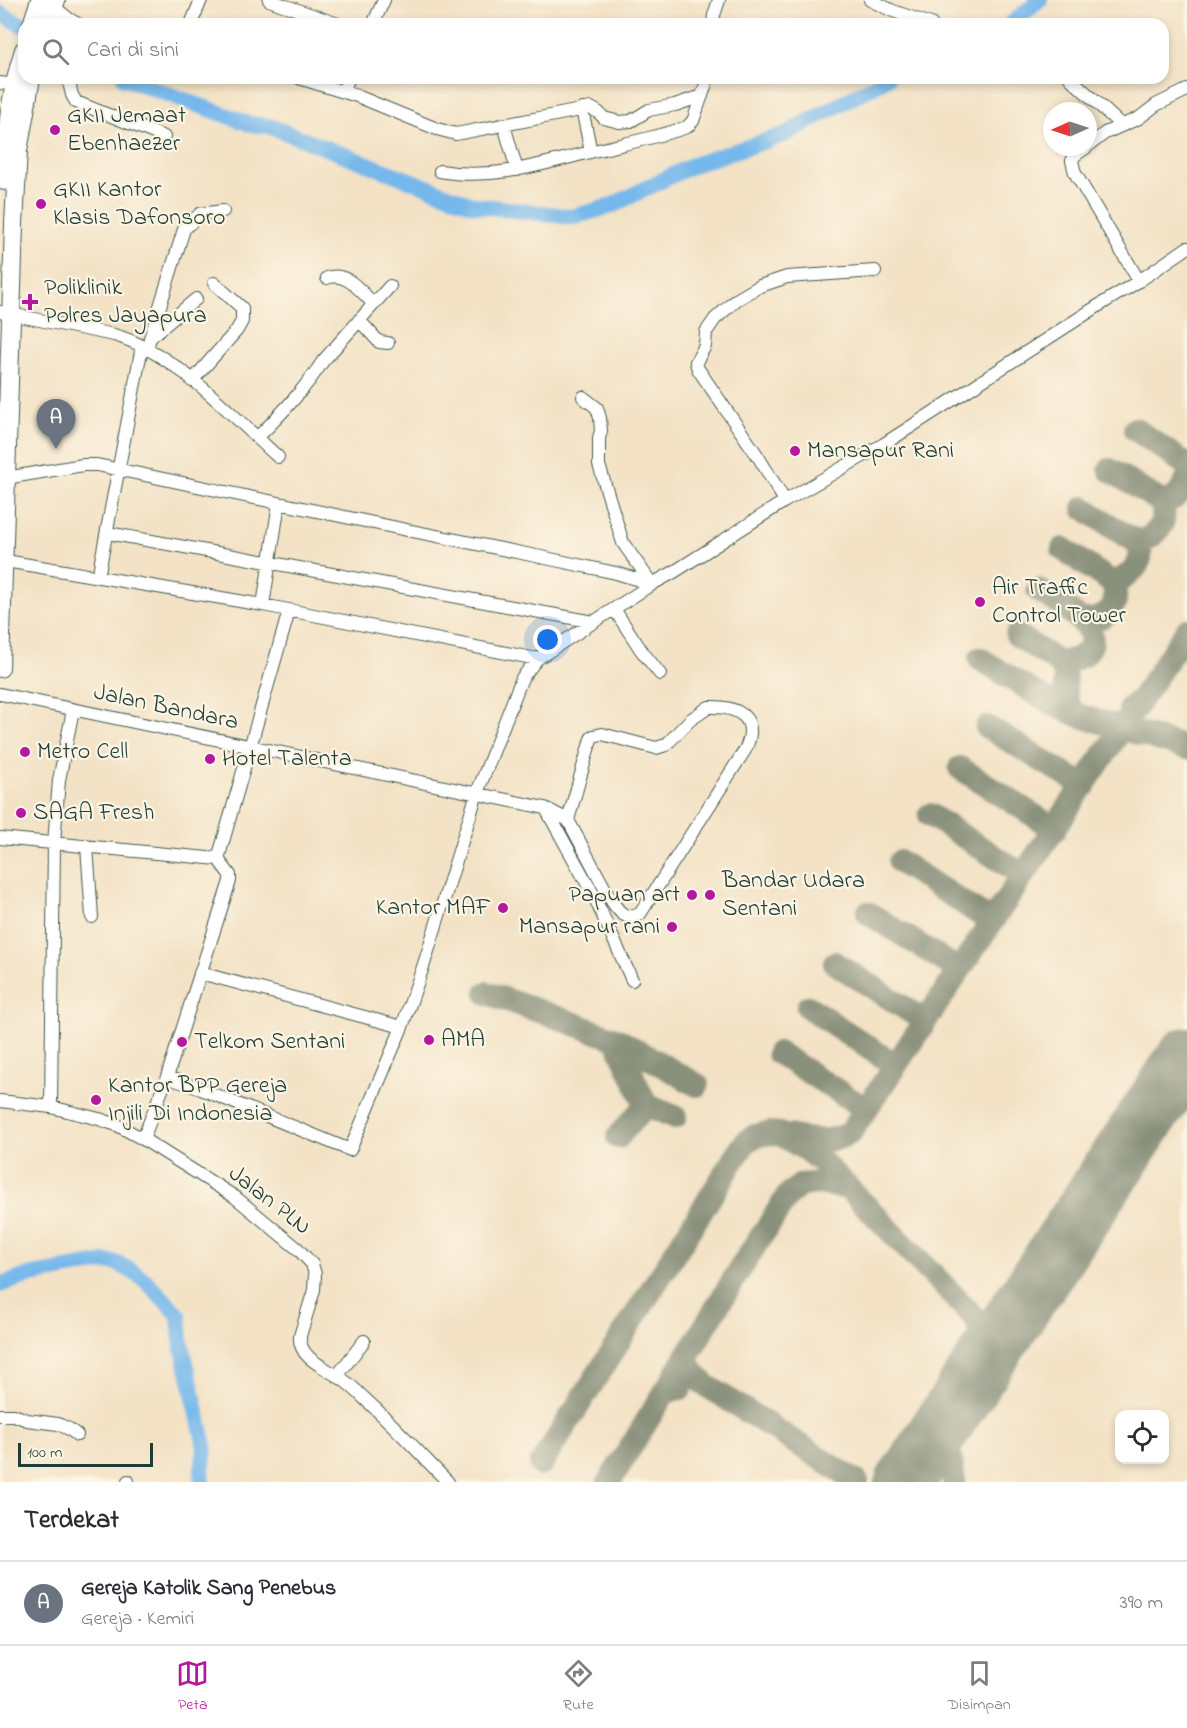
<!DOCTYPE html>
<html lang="id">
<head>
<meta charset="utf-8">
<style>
  :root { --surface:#fff; --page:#f7f7f7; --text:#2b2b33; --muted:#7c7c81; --line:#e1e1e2; --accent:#b5179e }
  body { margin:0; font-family:"Indie Flower",sans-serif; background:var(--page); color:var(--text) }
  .controls { position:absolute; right:18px; bottom:18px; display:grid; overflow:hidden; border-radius:12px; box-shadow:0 3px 9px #0003 }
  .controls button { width:54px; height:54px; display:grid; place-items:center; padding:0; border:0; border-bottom:2px solid var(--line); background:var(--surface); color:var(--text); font:30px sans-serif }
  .compass { position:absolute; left:1043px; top:102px; width:54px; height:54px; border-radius:50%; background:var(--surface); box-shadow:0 3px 9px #0003; rotate:267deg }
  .scale { position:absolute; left:18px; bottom:15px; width:135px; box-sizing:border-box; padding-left:6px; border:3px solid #1f3d34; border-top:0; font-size:16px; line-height:21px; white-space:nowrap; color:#1f3d34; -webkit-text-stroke:4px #fcf5e5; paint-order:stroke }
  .you { position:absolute; left:548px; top:640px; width:21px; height:21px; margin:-15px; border:4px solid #fff; border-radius:50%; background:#1a73e8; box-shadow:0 0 0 9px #1a73e833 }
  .badge { display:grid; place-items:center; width:39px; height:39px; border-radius:50%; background:var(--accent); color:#fff; font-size:20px; font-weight:700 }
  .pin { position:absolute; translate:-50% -50px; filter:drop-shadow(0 2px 3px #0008) }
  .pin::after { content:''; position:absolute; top:32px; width:21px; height:18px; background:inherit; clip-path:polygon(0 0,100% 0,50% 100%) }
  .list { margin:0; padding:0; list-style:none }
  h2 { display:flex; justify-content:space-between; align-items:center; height:78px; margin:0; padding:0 24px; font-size:26px }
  h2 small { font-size:20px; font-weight:400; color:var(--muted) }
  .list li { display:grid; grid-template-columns:39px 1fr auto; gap:18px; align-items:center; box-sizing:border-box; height:84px; padding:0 24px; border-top:2px solid var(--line) }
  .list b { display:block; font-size:22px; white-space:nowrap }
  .list p { margin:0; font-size:20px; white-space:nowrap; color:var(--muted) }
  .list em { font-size:20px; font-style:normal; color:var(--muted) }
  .icon { flex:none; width:33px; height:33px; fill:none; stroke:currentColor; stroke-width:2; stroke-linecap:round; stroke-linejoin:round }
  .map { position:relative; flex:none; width:1187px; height:1482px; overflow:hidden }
  .search { position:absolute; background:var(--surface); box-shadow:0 3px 9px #0003; left:18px; right:18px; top:18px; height:66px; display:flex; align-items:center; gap:15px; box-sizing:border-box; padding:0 21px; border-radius:18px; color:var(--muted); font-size:22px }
  .sheet { height:162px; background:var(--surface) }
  nav { display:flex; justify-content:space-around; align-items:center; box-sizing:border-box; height:84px; border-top:2px solid var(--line); background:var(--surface); font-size:16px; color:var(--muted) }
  nav a { display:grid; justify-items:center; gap:3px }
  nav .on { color:var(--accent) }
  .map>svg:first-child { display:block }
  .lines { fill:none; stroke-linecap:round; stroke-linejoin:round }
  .river { stroke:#76b8eb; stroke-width:16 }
  .taxiway { stroke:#89907c; stroke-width:24 }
  .runway { stroke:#89907c; stroke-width:60 }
  .minor-casing { stroke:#3f564a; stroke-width:14 }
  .highway-casing { stroke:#3f564a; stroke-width:20 }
  .minor { stroke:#fff; stroke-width:12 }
  .highway { stroke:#fff; stroke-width:18 }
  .poi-dot { fill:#b5179e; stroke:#fcf5e5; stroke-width:2 }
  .labels { text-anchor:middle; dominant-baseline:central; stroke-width:4.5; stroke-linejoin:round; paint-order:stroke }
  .poi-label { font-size:24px; fill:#1f3d34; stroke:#fcf5e5; text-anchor:start }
  .street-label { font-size:24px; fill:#1f3d34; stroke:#fcf5e5 }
</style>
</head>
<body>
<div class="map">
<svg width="1187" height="1482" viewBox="0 0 1187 1482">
  <rect width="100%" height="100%" fill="#fcf5e5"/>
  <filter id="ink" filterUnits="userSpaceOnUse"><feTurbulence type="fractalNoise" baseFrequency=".0167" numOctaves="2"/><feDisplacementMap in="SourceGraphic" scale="12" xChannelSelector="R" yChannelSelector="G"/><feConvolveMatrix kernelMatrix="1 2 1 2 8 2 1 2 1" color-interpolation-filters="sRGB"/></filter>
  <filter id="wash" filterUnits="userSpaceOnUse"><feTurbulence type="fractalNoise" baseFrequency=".008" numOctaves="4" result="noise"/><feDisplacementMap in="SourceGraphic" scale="24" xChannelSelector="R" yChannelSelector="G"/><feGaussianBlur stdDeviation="1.35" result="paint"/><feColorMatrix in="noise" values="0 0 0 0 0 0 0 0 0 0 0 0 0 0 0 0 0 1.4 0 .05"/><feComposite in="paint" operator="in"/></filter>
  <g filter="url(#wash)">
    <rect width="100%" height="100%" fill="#f3e2c5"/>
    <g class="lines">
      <path class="river" d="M0,13l24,13
        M1011,24l29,-24
        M124,78l126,46 19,2 205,79 99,12 38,-11 84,-42 89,-29 104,-57
        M0,1285l27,-9 77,-14 12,1 14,7 16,11 33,34 2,25 24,106c0,14 -5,23 -3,36"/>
      <path class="taxiway" d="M1135,429l52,36
        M1110,470l50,31c10,21 -3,37 -24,41
        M1160,501c15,2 21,-9 27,-21
        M1084,508c13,9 26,17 39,26 4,2 9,4 12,7 16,18 -7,37 -22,42
        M1063,549l50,34c8,25 -7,38 -31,37
        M1038,590c14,10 66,37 51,59 -7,10 -19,12 -30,14
        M1017,635l42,28c14,17 -3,30 15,50
        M980,659c32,19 80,54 115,61l92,28
        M1130,708l12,-10 45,-68
        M987,727l97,59
        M960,768l95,61
        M930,815l93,60
        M900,862l92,60
        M868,913l91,57
        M835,963l90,58
        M487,993l77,27 54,20 79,45
        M808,1007l87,58
        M618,1040l3,11 25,54
        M778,1053l88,56
        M789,1136c20,4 42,8 61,-3l292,-435
        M618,1137l28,-32 29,12
        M976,1319c15,6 25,7 39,-3
        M686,1359l10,17 11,10 150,96
        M665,1392l80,-131 44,-67 12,-9 17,-2 29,5
        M945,1421l9,61
        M541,1464l201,-317 4,-5 9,-6 15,-3 10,1 25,15 17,13 46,46 108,111c7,21 9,31 2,53
        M609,1482l56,-90 16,-4
        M886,1482l27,-12"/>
      <path class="runway" d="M905,1482l282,-425"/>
    </g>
  </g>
  <g filter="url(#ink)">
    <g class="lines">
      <g class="minor-casing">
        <path id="minor" d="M269,0l69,24
          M870,0l23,11 38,13
          M54,7l15,12 9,5
          M191,24l10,-24
          M373,24l11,-24
          M713,24l1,-9 5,-15
          M68,78l4,17 4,7 88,35
          M299,78l58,18 80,33 19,5 135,-26 7,4 6,6 15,4 12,-1 18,-11 26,-5 27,-9
          M1070,78l51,47
          M0,83l15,2
          M343,91l6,-13
          M582,109l9,43
          M504,125l13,45
          M1088,146l17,-13 34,-15 17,-13 31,-15
          M1087,147l-13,9 -2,5 3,12 64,108
          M440,171c54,10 106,-8 158,-21 30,-7 60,-13 89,-23l6,-6 15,-43
          M327,278c20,-7 33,13 47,26
          M0,312l114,23c61,17 118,81 164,122
          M359,320l20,22 9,1
          M151,337l45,-38
          M147,348l37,-119 16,-15 23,-3
          M192,381l45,-51 5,-9v-13l-28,-25
          M583,397l14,11 3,10 1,13 -2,7v27l24,78 29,41
          M257,438c24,-24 48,-49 66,-77l67,-75
          M0,479l83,-14h14l310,65 134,27 75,16 20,6 14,7
          M785,501l-26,-43 -61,-89 -2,-7 9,-16 1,-14 9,-13 21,-19 24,-14 27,-9 88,-6
          M108,533l486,89
          M0,560l263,45 274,54
          M98,577l44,-231
          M263,605l16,-102
          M614,609l27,41 19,24
          M0,694l545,114 23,12
          M709,707c30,-1 51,11 36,43l-105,164c-15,7 -21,-2 -29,-14l-43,-80 23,-81 2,-3 9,-2 54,14 10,-3 24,-25z
          M546,809l47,85 39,86
          M0,838l218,21 12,16v6l-63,196 -24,62
          M87,846l5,71
          M218,859l71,-248
          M200,973l202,54
          M167,1077l34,12 149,61 52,-123 22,-63 53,-171 45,-115 15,-19 115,-75 22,-12 111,-71 99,-57 214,-138 41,-25 48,-33
          M0,1101l51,6 48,12 18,6 26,14 92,58 63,52 14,15 3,10 -1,16 -14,46c-2,23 27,32 42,43 9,6 17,14 24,21 29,26 55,55 82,82
          M51,1107l3,-264 5,-63 14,-70
          M337,1376l27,-35
          M0,1415h14l13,5 31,4 11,5 8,6
          M128,1481v1"/>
      </g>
      <g class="highway-casing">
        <path id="highway" d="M32,24l8,-24
          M48,24l8,-24
          M4,181c1,-43 7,-89 20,-131
          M0,668l14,-444 4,-73 13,-73"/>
      </g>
      <use href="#minor" class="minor"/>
      <use href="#highway" class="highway"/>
    </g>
  </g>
  <g class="poi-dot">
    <circle cx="55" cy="130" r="6"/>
    <circle cx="41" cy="204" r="6"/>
    <path d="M27 293h6v6h6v6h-6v6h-6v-6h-6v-6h6z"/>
    <circle cx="795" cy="451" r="6"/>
    <circle cx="980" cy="602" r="6"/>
    <circle cx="25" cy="752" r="6"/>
    <circle cx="210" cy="759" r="6"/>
    <circle cx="21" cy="813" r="6"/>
    <circle cx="692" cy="895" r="6"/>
    <circle cx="710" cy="895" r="6"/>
    <circle cx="503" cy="908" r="6"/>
    <circle cx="672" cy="927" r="6"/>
    <circle cx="429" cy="1040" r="6"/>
    <circle cx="182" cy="1042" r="6"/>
    <circle cx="96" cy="1100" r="6"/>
  </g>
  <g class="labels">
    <g class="poi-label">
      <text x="67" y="116">GKII Jemaat<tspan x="67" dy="28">Ebenhaezer</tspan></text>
      <text x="53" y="190">GKII Kantor<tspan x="53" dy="28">Klasis Dafonsoro</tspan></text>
      <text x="44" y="288">Poliklinik<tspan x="44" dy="28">Polres Jayapura</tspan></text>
      <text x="807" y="451">Mansapur Rani</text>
      <text x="992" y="588">Air Traffic<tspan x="992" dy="28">Control Tower</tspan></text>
      <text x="37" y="752">Metro Cell</text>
      <text x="222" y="759">Hotel Talenta</text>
      <text x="33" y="813">SAGA Fresh</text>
      <text x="722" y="881">Bandar Udara<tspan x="722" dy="28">Sentani</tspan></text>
      <text x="680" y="895" text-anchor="end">Papuan art</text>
      <text x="491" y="908" text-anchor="end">Kantor MAF</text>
      <text x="660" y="927" text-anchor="end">Mansapur rani</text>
      <text x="441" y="1040">AMA</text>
      <text x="194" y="1042">Telkom Sentani</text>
      <text x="108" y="1086">Kantor BPP Gereja<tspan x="108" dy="28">Injili Di Indonesia</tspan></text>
    </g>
    <g class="street-label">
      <text transform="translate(166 708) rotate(12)">Jalan Bandara</text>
      <text transform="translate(269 1201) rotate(38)">Jalan PLN</text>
    </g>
  </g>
</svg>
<div class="controls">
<button><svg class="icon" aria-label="locate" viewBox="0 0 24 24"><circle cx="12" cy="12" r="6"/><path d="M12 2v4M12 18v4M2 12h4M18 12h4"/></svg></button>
</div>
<svg class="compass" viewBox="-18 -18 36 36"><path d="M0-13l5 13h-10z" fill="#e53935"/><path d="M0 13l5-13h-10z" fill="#7c7c81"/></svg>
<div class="scale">100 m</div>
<div class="you"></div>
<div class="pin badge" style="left:56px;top:449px;background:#6b7280">A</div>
<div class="search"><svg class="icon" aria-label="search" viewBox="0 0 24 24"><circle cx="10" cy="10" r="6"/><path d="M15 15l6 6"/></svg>Cari di sini</div>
</div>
<section class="sheet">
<h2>Terdekat<small></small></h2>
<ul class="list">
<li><span class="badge" style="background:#6b7280">A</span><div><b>Gereja Katolik Sang Penebus</b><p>Gereja · Kemiri</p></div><em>390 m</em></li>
</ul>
</section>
<nav>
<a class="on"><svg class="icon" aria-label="map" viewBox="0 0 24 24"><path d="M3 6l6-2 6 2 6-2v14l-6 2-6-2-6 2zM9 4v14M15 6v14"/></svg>Peta</a>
<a><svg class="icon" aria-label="directions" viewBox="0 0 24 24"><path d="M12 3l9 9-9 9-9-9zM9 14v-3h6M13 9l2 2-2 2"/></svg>Rute</a>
<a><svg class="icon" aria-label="saved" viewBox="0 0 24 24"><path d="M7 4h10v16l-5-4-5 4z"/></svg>Disimpan</a>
</nav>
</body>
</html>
